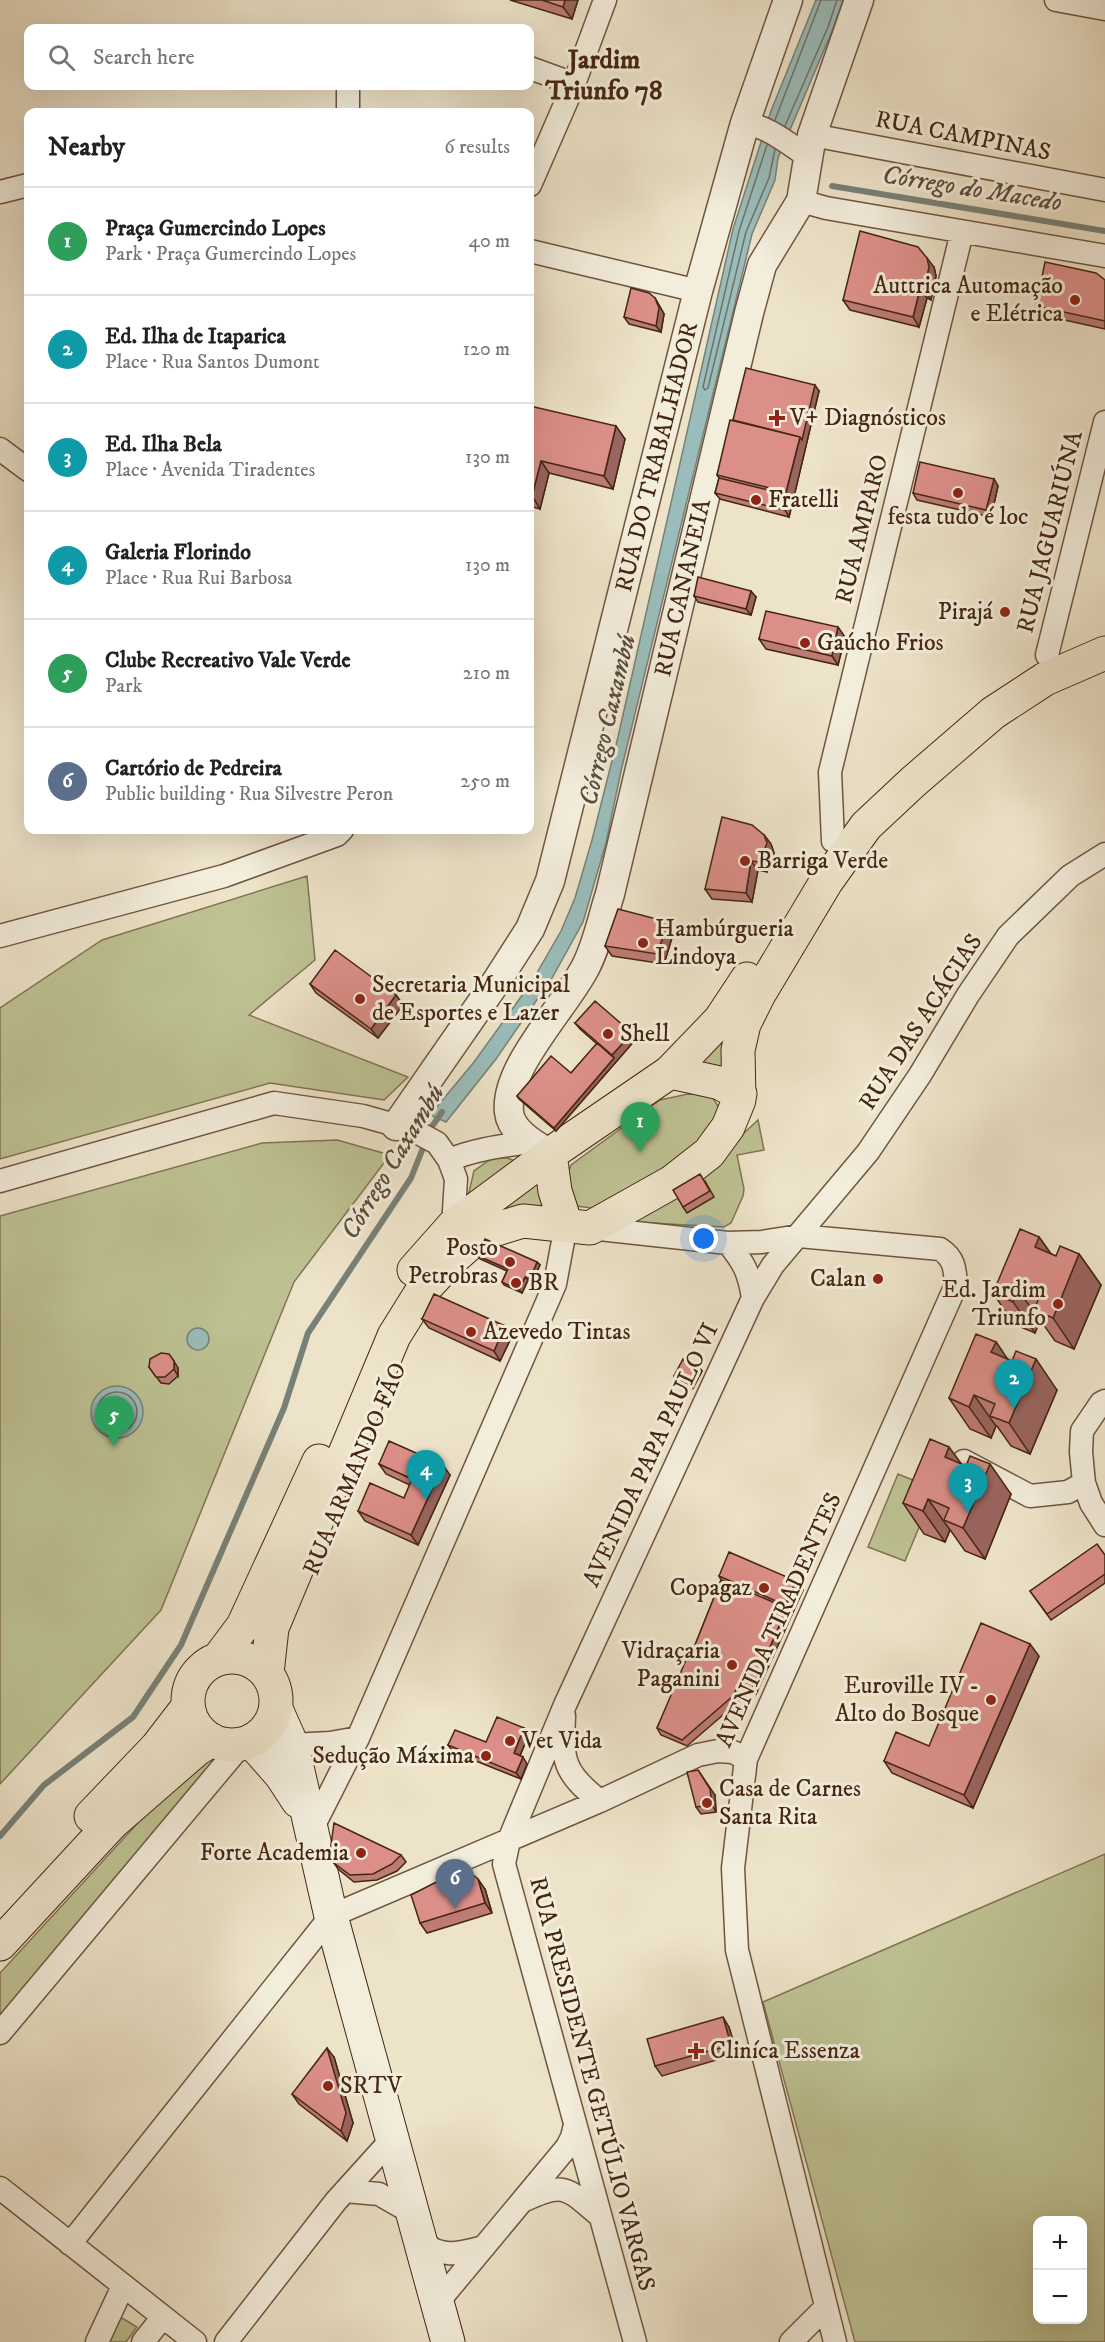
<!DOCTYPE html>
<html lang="en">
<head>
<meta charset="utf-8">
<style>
  :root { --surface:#fff; --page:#f2f2f2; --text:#222; --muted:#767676; --line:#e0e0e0; --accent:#1a73e8 }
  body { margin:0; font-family:"IM FELL DW Pica",serif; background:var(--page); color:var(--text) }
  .controls { position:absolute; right:18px; bottom:18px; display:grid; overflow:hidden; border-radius:12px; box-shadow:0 6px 24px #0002 }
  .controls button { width:54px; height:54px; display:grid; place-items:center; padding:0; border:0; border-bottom:2px solid var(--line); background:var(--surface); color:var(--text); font:30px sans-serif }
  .you { position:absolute; left:704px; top:1239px; width:21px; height:21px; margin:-15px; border:4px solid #fff; border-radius:50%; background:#1a73e8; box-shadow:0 0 0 9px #1a73e833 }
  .badge { display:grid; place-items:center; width:39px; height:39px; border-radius:50%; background:var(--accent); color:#fff; font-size:20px; font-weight:700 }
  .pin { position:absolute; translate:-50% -50px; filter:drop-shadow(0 2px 3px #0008) }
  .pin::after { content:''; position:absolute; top:32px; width:21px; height:18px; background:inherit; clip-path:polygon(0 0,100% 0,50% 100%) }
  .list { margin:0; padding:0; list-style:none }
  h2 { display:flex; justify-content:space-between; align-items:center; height:78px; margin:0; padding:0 24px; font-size:26px }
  h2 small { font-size:20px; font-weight:400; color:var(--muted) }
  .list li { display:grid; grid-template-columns:39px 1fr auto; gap:18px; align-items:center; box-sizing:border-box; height:108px; padding:0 24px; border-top:2px solid var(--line) }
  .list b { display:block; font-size:22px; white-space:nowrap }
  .list p { margin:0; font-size:20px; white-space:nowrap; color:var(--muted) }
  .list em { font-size:20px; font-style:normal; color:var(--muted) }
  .icon { flex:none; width:33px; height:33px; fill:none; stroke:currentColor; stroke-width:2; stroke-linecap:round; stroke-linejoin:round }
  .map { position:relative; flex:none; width:1105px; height:2342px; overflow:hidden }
  .search { position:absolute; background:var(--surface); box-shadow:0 6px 24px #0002; left:24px; top:24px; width:510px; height:66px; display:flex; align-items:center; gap:15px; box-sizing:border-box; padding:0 21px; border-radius:12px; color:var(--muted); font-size:22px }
  .panel { position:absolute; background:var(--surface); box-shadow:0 6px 24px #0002; left:24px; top:108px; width:510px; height:726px; border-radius:12px }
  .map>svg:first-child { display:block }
  .green { fill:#bec293; stroke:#827452; stroke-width:1.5; fill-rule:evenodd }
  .water { fill:#9abdbb; stroke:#788177; stroke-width:1.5 }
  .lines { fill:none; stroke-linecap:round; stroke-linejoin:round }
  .shore { stroke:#707266; stroke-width:1.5 }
  .stream { stroke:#788177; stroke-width:6 }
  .minor-casing { stroke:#6f553f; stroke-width:25 }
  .tertiary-casing { stroke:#6f553f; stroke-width:31 }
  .secondary-casing { stroke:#452611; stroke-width:35 }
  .primary-casing { stroke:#452611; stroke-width:35 }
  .minor { stroke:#f3eddc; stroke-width:22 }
  .tertiary { stroke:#f3eddc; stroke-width:28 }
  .secondary { stroke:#f3eddc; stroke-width:33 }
  .primary { stroke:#ede3c9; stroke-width:33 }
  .wall { fill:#bd7b76; stroke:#452611; stroke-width:1.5 }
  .shaded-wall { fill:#9a6460; stroke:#452611; stroke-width:1.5 }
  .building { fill:#dc8f89; stroke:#452611; stroke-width:1.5 }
  .poi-dot { fill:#8f2418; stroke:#f3eddc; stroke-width:2 }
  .labels { text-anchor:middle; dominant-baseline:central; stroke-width:6; stroke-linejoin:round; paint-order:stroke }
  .street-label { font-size:24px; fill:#452611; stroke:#f3eddc }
  .poi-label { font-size:24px; fill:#452611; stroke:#f3eddc; text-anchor:start }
  .water-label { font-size:26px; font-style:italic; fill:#5a4c3c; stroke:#f3eddc }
  .quarter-label { font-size:27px; font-weight:bold; fill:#452611; stroke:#f3eddc }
</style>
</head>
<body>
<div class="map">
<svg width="1105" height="2342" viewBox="0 0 1105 2342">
  <rect width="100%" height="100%" fill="#ede3c9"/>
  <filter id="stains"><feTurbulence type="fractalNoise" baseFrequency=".00333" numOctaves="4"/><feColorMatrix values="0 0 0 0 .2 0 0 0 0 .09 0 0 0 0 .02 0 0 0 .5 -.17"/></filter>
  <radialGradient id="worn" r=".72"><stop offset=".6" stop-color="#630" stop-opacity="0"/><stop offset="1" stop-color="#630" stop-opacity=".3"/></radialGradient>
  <path class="green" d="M307,876l8,84 -66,55 159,62 -24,23 -114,-17 -270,76v-151l102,-68z
    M729,1030l-2,54 -35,-12z
    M688,1094l23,1 10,16 -35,47 -94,50 -16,-2 -10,-28 5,-13 89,-65z
    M758,1120l6,30 -27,5 7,34 -1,7 -12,27 -7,4 -91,-5 78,-58z
    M337,1140l53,15 -96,127 -133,328 -161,174v-568l262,-73z
    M492,1158h15l8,3 -53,45 7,-14 5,-21z
    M538,1175l15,37 -77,8z
    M898,1474l37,15 -30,72 -37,-14z
    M226,1753l-226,269v-49l180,-196 27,-19z
    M1105,1854v488h-250l-92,-340zM1038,2220h44v100h-44z
    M120,2317l17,10 -11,15h-17z"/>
  <path class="water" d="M816,0h27l-10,29 -55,129 -3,22 -23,54 -131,537 -15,72 -23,79 -31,56 -56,81 -50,63 -16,-7 44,-53 57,-79 30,-52 14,-33 17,-58 26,-103 115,-508 38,-118z
    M187 1339a11 11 0 1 1 22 0a11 11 0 1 1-22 0Z
    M91 1412a26 26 0 1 1 52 0a26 26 0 1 1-52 0Z"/>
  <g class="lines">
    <path class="shore" d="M775,120l46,-120
      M785,126l43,-99 9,-27
      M767,145l-28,86 -36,156 2,3 3,-2 38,-156 23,-54 6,-29
      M97 1412a20 20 0 1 1 40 0a20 20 0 1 1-40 0Z
      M104 1412a13 13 0 1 1 26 0a13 13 0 1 1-26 0Z"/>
    <path class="stream" d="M832,186l273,45
      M0,1836l44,-51 89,-68 48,-72 103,-237 24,-75 103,-155 20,-50 11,-16"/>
    <g class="minor-casing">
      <path id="minor" d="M1056,0l49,9
        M530,68l44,16
        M348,112v-26
        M745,123c22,3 44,21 62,33
        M812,135l293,55
        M530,185l44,-101 31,-84
        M0,192l28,-7
        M801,201l25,7 279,48
        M530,251l168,40
        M0,449l28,21
        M1047,655l58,-233
        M833,841l-3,-69 132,-540
        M0,936l224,-60 113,-41 5,-5
        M449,1160c26,-11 53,-14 81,-18
        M0,1181l274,-78 89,13 50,14 24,13 12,17 7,19 -3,47
        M590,1228l138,15 34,-1 37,-6 141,13c14,9 15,19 16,36l-210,474 -13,109 4,82 98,392
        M728,1243c16,20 21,29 25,55
        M1105,1401l-4,2 -19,28 -1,21 3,31 7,20 14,22
        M964,1461l66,35 38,-4 16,-9
        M564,1716c-2,44 -1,57 36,85
        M292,1745l38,-2 28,-5
        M311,1831l47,-93 197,-454 11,-59
        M0,2033l242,-289
        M0,2188l195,154
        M345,2191l34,3 33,19
        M525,2200c41,-19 42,-11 74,15
        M422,2243c23,16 37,10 62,4
        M70,2244l261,-328 269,-115 98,-46 20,-4 15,1 13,7
        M438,2302l129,-155 5,-10 3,-12
        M97,2342l26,-56
        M143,2342l19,-24
        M226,2342l110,-141 56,-62
        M635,2342l-131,-478 5,-24 56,-135 188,-407 20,-33 95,-113 52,-77 48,-80 40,-59 62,-60 35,-22
        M791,2342l34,-34"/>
    </g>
    <g class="tertiary-casing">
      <path id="tertiary" d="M396,1126l100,-144 34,-53 20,-48 148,-590 47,-168 43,-123
        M550,1154c-15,-9 -39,-22 -41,-42 -5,-44 56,-105 76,-144 12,-22 17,-50 25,-74l139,-581 13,-48 39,-64 11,-66 47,-135"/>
    </g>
    <g class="secondary-casing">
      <path id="secondary" d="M276,1709l16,36 39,171 117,426
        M251,1741l30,34 17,26"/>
    </g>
    <g class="primary-casing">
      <path id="primary" d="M670,1072l50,11 20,11
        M550,1154l5,37 11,34
        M414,1270l39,-44 97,-72 120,-82 50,-52 27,-41
        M188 1701a44 44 0 1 1 88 0a44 44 0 1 1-88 0Z
        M219,1658l24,-32 76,-165
        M267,1673l5,-45 122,-292 28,-45 29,-31 17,-15 22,-14 33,-10 67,7 82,-46 37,-29 19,-26 11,-27 -1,-50 6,-26 15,-30 67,-112 40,-56 47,-44 80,-69 52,-34 60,-26
        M91,1816l66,-69 30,-39
        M0,1944l112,-121 85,-74 15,-9"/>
    </g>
    <use href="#minor" class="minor"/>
    <use href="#tertiary" class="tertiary"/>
    <use href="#secondary" class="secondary"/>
    <use href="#primary" class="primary"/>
  </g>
  <path class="wall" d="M510,0h68l-6,19z
    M934,267l2,9 -5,24 -4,-2 -8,29 -69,-17 -7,-10z
    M1105,280v49l-63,-14 -6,-9z
    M655,298l9,16 -3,18 -32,-8 -5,-7z
    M819,391l-30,126 -69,-18 -5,-6 4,-15 -2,-3 16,-55z
    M530,406l95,33 -12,50 -64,-16 -9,36 -10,-3z
    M994,479l4,7 -7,31 -74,-17 -4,-7z
    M694,596l62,1 -5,18 -53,-13z
    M845,637l-7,28 -72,-16 -7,-10z
    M764,835l7,9 3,9 -7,19 -9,-2 -6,32 -40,-3 -7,-10z
    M668,922l6,9 -10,33 -52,-8 -7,-10z
    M310,984l86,11 7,10 -25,33 -62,-45z
    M575,1023l57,10 4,6 -80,92 -37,-32 -2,-3 54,-23 26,-29 -17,-15z
    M705,1181l9,16 -27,16 -4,-6z
    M1039,1237l12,17 5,2 23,-2 22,31 -27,64 -19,-8 -14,-20 -1,-1 -5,13 -21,-9 -21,-31z
    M478,1256l59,6 3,3 -8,17 -4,-2 -6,13 -18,-8 -2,-3 5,-11 -27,-12z
    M422,1319l90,17 -12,25 -71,-33z
    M996,1342l11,17 50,31 -27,64 -19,-8 -14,-20h-1l-5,12 -21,-9 -21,-31z
    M149,1367l29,1v8l-9,8 -8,-1z
    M699,1367l3,4 -9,17 -16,-8 -3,-4z
    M379,1464l71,11 -32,70 -53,-24 -7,-10 46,-13 6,-13 -24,-11z
    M961,1464l50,30 -26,65 -20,-8 -14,-20 -1,-1 -5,12 -21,-8 -21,-31z
    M1105,1555v28l-54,37 -21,-29z
    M719,1576l84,14 -47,104 -13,-5 -5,13 -51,44 -26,-11 -4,-7 32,-68 32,-80z
    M1039,1656l-66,152 -81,-35 -8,-12 45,-15z
    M524,1728l5,6 -9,22 7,8 -6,15 -68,-27 -5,-7 38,-3z
    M715,1795l1,17 -15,2 -5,-7z
    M401,1855l5,7 -9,9 -20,9 -23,2 -16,-13 -4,-6z
    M485,1889l7,24 -65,20 -7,-10z
    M729,2027l8,27 -75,22 -7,-10z
    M334,2057l19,66 -6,18 -48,-37 -7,-10z"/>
  <path class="shaded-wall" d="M565,0h13l-6,19 -9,-12z
    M927,258l7,9 2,9 -5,24 -7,-10z
    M920,289l7,9 -8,29 -6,-10z
    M655,298l9,16 -3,18 -5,-6z
    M815,385l4,6 -26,110 -7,-9 14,-55z
    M616,426l9,13 -12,50 -9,-13z
    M541,461l8,12 -9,36 -8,-13z
    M994,479l4,7 -7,31 -5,-7z
    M789,495l4,6 -4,16 -4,-7z
    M751,591l5,6 -5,18 -5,-6z
    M838,627l7,10 -7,28 -6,-9z
    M764,835l7,9 3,9 -7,19 -7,-10z
    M751,861l7,9 -6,32 -6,-9z
    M668,922l6,9 -10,33 -7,-10z
    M396,995l7,10 -25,33 -7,-9z
    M632,1033l4,6 -80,92 -2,-3 60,-70 -2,-3z
    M1039,1237l22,31 -26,-21z
    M1079,1254l22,31 -27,64 -21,-31z
    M537,1262l3,3 -8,17 -2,-3z
    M525,1277l3,3 -6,13 -3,-3z
    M1018,1290l22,30 -5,13 -22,-31z
    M505,1326l7,10 -12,25 -6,-10z
    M996,1342l21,31 -26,-21z
    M1036,1359l21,31 -27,64 -21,-31z
    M174,1361l4,7v8l-4,-7z
    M699,1367l3,4 -9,17 -2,-4z
    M974,1395l22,31 -5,12 -22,-31z
    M949,1447l22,30 -26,-20z
    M990,1464l21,30 -26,65 -22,-31z
    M443,1465l7,10 -32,70 -7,-10z
    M928,1499l22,31 -5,12 -22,-31z
    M796,1581l7,9 -47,104 -4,-6 35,-80 -2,-3z
    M1030,1644l9,12 -66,152 -9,-13z
    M739,1683l4,6 -5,13 -5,-6z
    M524,1728l5,6 -11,26 -4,-7z
    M523,1757l4,7 -6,15 -5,-6z
    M698,1770l17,25 1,17 -4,-7z
    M478,1879l7,10 7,24 -7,-10z
    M723,2017l6,10 8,27 -6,-9z
    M327,2048l7,9 19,66 -6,18 -6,-10z"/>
  <path class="building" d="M542,0h23l-2,7z
    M860,231l58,16 9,11 2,9 -5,23 -4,-1 -7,28 -70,-17z
    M1045,262l51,11 9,7v41l-69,-15z
    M631,288l18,5 6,5 4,10 -3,18 -32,-9z
    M746,368l69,17 -13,55 -2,-3 -67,-17z
    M530,406l86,20 -12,50 -63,-15 -9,35h-2z
    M730,420l70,17 -14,55 -69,-17z
    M920,462l74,17 -8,31 -73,-17z
    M719,478l70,17 -4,15 -70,-17z
    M698,577l53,14 -5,18 -52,-13z
    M766,611l72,16 -6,29 -73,-17z
    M722,817l30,8 12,10 3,8 -7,19 -9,-1 -5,32 -41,-4z
    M618,909l50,13 -11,32 -52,-8z
    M335,950l61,45 -25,34 -61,-45z
    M595,1001l37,32 -20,22 -37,-32z
    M597,1043l17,15 -60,70 -37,-32 34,-40 20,17z
    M700,1174l10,17 -27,16 -10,-17z
    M1020,1229l19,8 -4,10 21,9 4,-10 19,8 -26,64 -19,-8 5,-12 -21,-8 -5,12 -20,-9z
    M485,1239l52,23 -7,17 -5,-2 -6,13 -17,-8 6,-13 -30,-13z
    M434,1294l71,32 -11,25 -72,-32z
    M976,1334l20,8 -5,10 21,9 4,-10 20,8 -27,64 -19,-7 5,-12 -21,-9 -5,12 -20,-9z
    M161,1353l8,1 5,7v8l-9,8h-9l-7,-10 1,-8z
    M683,1359l16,8 -8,17 -17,-8z
    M930,1439l19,8 -4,10 21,9 4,-10 20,8 -27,64 -19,-8 5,-12 -21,-9 -5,12 -20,-8z
    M389,1441l54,24 -32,70 -53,-24 12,-28 34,15 8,-19 -33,-15z
    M1097,1544l8,11v19l-58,40 -17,-23z
    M729,1552l67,29 -11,24 -66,-29z
    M721,1580l66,28 -35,80 -13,-5 -6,13 -51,44 -25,-12 29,-68h3z
    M981,1623l49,21 -66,151 -80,-34 12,-29 33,14z
    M497,1717l27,11 -10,25 9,4 -7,16 -68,-28 7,-15 31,12z
    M698,1770l12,19 2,16 -16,2 -9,-35z
    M334,1823l67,32 -9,9 -19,10 -23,1 -16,-12 -4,-11z
    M472,1874l6,5 7,24 -65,20 -9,-28 39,-20z
    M723,2017l8,28 -76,21 -8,-27z
    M327,2048l19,65 -5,18 -49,-37z"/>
  <g class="poi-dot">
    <circle cx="1075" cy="300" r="6"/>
    <path d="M774 409h6v6h6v6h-6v6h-6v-6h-6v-6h6z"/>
    <circle cx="958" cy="493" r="6"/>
    <circle cx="756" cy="500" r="6"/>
    <circle cx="1005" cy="612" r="6"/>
    <circle cx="805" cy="643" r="6"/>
    <circle cx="745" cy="861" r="6"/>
    <circle cx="643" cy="943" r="6"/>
    <circle cx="360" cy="999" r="6"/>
    <circle cx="608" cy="1034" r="6"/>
    <circle cx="510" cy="1262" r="6"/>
    <circle cx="878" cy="1279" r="6"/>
    <circle cx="516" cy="1283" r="6"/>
    <circle cx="1058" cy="1304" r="6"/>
    <circle cx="471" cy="1332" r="6"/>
    <circle cx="764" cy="1588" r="6"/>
    <circle cx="732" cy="1665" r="6"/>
    <circle cx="991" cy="1700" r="6"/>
    <circle cx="510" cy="1741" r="6"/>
    <circle cx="486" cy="1756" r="6"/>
    <circle cx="707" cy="1803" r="6"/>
    <circle cx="361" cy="1853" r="6"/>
    <path d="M693 2042h6v6h6v6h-6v6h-6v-6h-6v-6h6z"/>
    <circle cx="328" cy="2086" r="6"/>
  </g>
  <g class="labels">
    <g class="street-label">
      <text transform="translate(963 136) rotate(11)">RUA CAMPINAS</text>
      <text transform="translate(657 457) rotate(-76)">RUA DO TRABALHADOR</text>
      <text transform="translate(862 529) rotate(-76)">RUA AMPARO</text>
      <text transform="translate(1050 532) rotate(-76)">RUA JAGUARIÚNA</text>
      <text transform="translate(683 588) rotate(-77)">RUA CANANEIA</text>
      <text transform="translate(921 1022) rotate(-57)">RUA DAS ACÁCIAS</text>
      <text transform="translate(651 1455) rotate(-65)">AVENIDA PAPA PAULO VI</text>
      <text transform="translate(355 1469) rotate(-67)">RUA ARMANDO FÃO</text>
      <text transform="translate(779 1620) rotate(-66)">AVENIDA TIRADENTES</text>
      <text transform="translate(592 2084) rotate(75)">RUA PRESIDENTE GETÚLIO VARGAS</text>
    </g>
    <g class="poi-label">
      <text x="1063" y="286" text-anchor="end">Auttrica Automação<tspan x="1063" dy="28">e Elétrica</tspan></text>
      <text x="790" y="418">V+ Diagnósticos</text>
      <text x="768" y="500">Fratelli</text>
      <text x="958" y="517" text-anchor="middle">festa tudo é loc</text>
      <text x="993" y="612" text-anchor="end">Pirajá</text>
      <text x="817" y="643">Gaúcho Frios</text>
      <text x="757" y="861">Barriga Verde</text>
      <text x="655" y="929">Hambúrgueria<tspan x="655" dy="28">Lindoya</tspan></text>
      <text x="372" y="985">Secretaria Municipal<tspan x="372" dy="28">de Esportes e Lazer</tspan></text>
      <text x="620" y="1034">Shell</text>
      <text x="498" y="1248" text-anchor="end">Posto<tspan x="498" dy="28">Petrobras</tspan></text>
      <text x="866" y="1279" text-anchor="end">Calan</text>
      <text x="528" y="1283">BR</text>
      <text x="1046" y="1290" text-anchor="end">Ed. Jardim<tspan x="1046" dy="28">Triunfo</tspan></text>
      <text x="483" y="1332">Azevedo Tintas</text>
      <text x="752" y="1588" text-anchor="end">Copagaz</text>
      <text x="720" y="1651" text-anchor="end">Vidraçaria<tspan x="720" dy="28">Paganini</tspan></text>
      <text x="979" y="1686" text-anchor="end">Euroville IV -<tspan x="979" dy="28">Alto do Bosque</tspan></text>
      <text x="522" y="1741">Vet Vida</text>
      <text x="474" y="1756" text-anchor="end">Sedução Máxima</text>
      <text x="719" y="1789">Casa de Carnes<tspan x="719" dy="28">Santa Rita</tspan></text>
      <text x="349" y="1853" text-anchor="end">Forte Academia</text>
      <text x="710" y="2051">Cliníca Essenza</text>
      <text x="340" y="2086">SRTV</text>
    </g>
    <g class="water-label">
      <text transform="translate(972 189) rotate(9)">Córrego do Macedo</text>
      <text transform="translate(608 720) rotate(-77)">Córrego Caxambú</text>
      <text transform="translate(393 1162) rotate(-59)">Córrego Caxambú</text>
    </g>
    <g class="quarter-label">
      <text x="604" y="60">Jardim<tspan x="604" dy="31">Triunfo 78</tspan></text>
    </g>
  </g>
  <rect width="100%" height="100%" filter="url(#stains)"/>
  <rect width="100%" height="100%" fill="url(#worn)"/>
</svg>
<div class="controls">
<button>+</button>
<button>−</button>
</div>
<div class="you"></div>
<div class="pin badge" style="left:640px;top:1152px;background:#2e9e5b">1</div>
<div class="pin badge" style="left:1014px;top:1409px;background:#0f9aa8">2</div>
<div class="pin badge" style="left:968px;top:1513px;background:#0f9aa8">3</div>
<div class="pin badge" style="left:426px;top:1500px;background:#0f9aa8">4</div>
<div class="pin badge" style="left:114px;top:1446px;background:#2e9e5b">5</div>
<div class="pin badge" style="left:455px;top:1909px;background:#5c6f8a">6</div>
<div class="search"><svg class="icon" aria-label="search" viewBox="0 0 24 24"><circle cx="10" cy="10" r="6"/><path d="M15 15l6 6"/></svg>Search here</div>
<section class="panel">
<h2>Nearby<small>6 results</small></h2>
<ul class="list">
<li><span class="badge" style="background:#2e9e5b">1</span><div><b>Praça Gumercindo Lopes</b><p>Park · Praça Gumercindo Lopes</p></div><em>40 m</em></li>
<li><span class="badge" style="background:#0f9aa8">2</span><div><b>Ed. Ilha de Itaparica</b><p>Place · Rua Santos Dumont</p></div><em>120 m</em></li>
<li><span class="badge" style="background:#0f9aa8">3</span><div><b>Ed. Ilha Bela</b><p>Place · Avenida Tiradentes</p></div><em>130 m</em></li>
<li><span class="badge" style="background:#0f9aa8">4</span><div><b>Galeria Florindo</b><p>Place · Rua Rui Barbosa</p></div><em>130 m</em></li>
<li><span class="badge" style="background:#2e9e5b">5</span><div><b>Clube Recreativo Vale Verde</b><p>Park</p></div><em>210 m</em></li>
<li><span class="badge" style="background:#5c6f8a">6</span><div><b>Cartório de Pedreira</b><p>Public building · Rua Silvestre Peron</p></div><em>250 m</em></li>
</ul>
</section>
</div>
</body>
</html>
